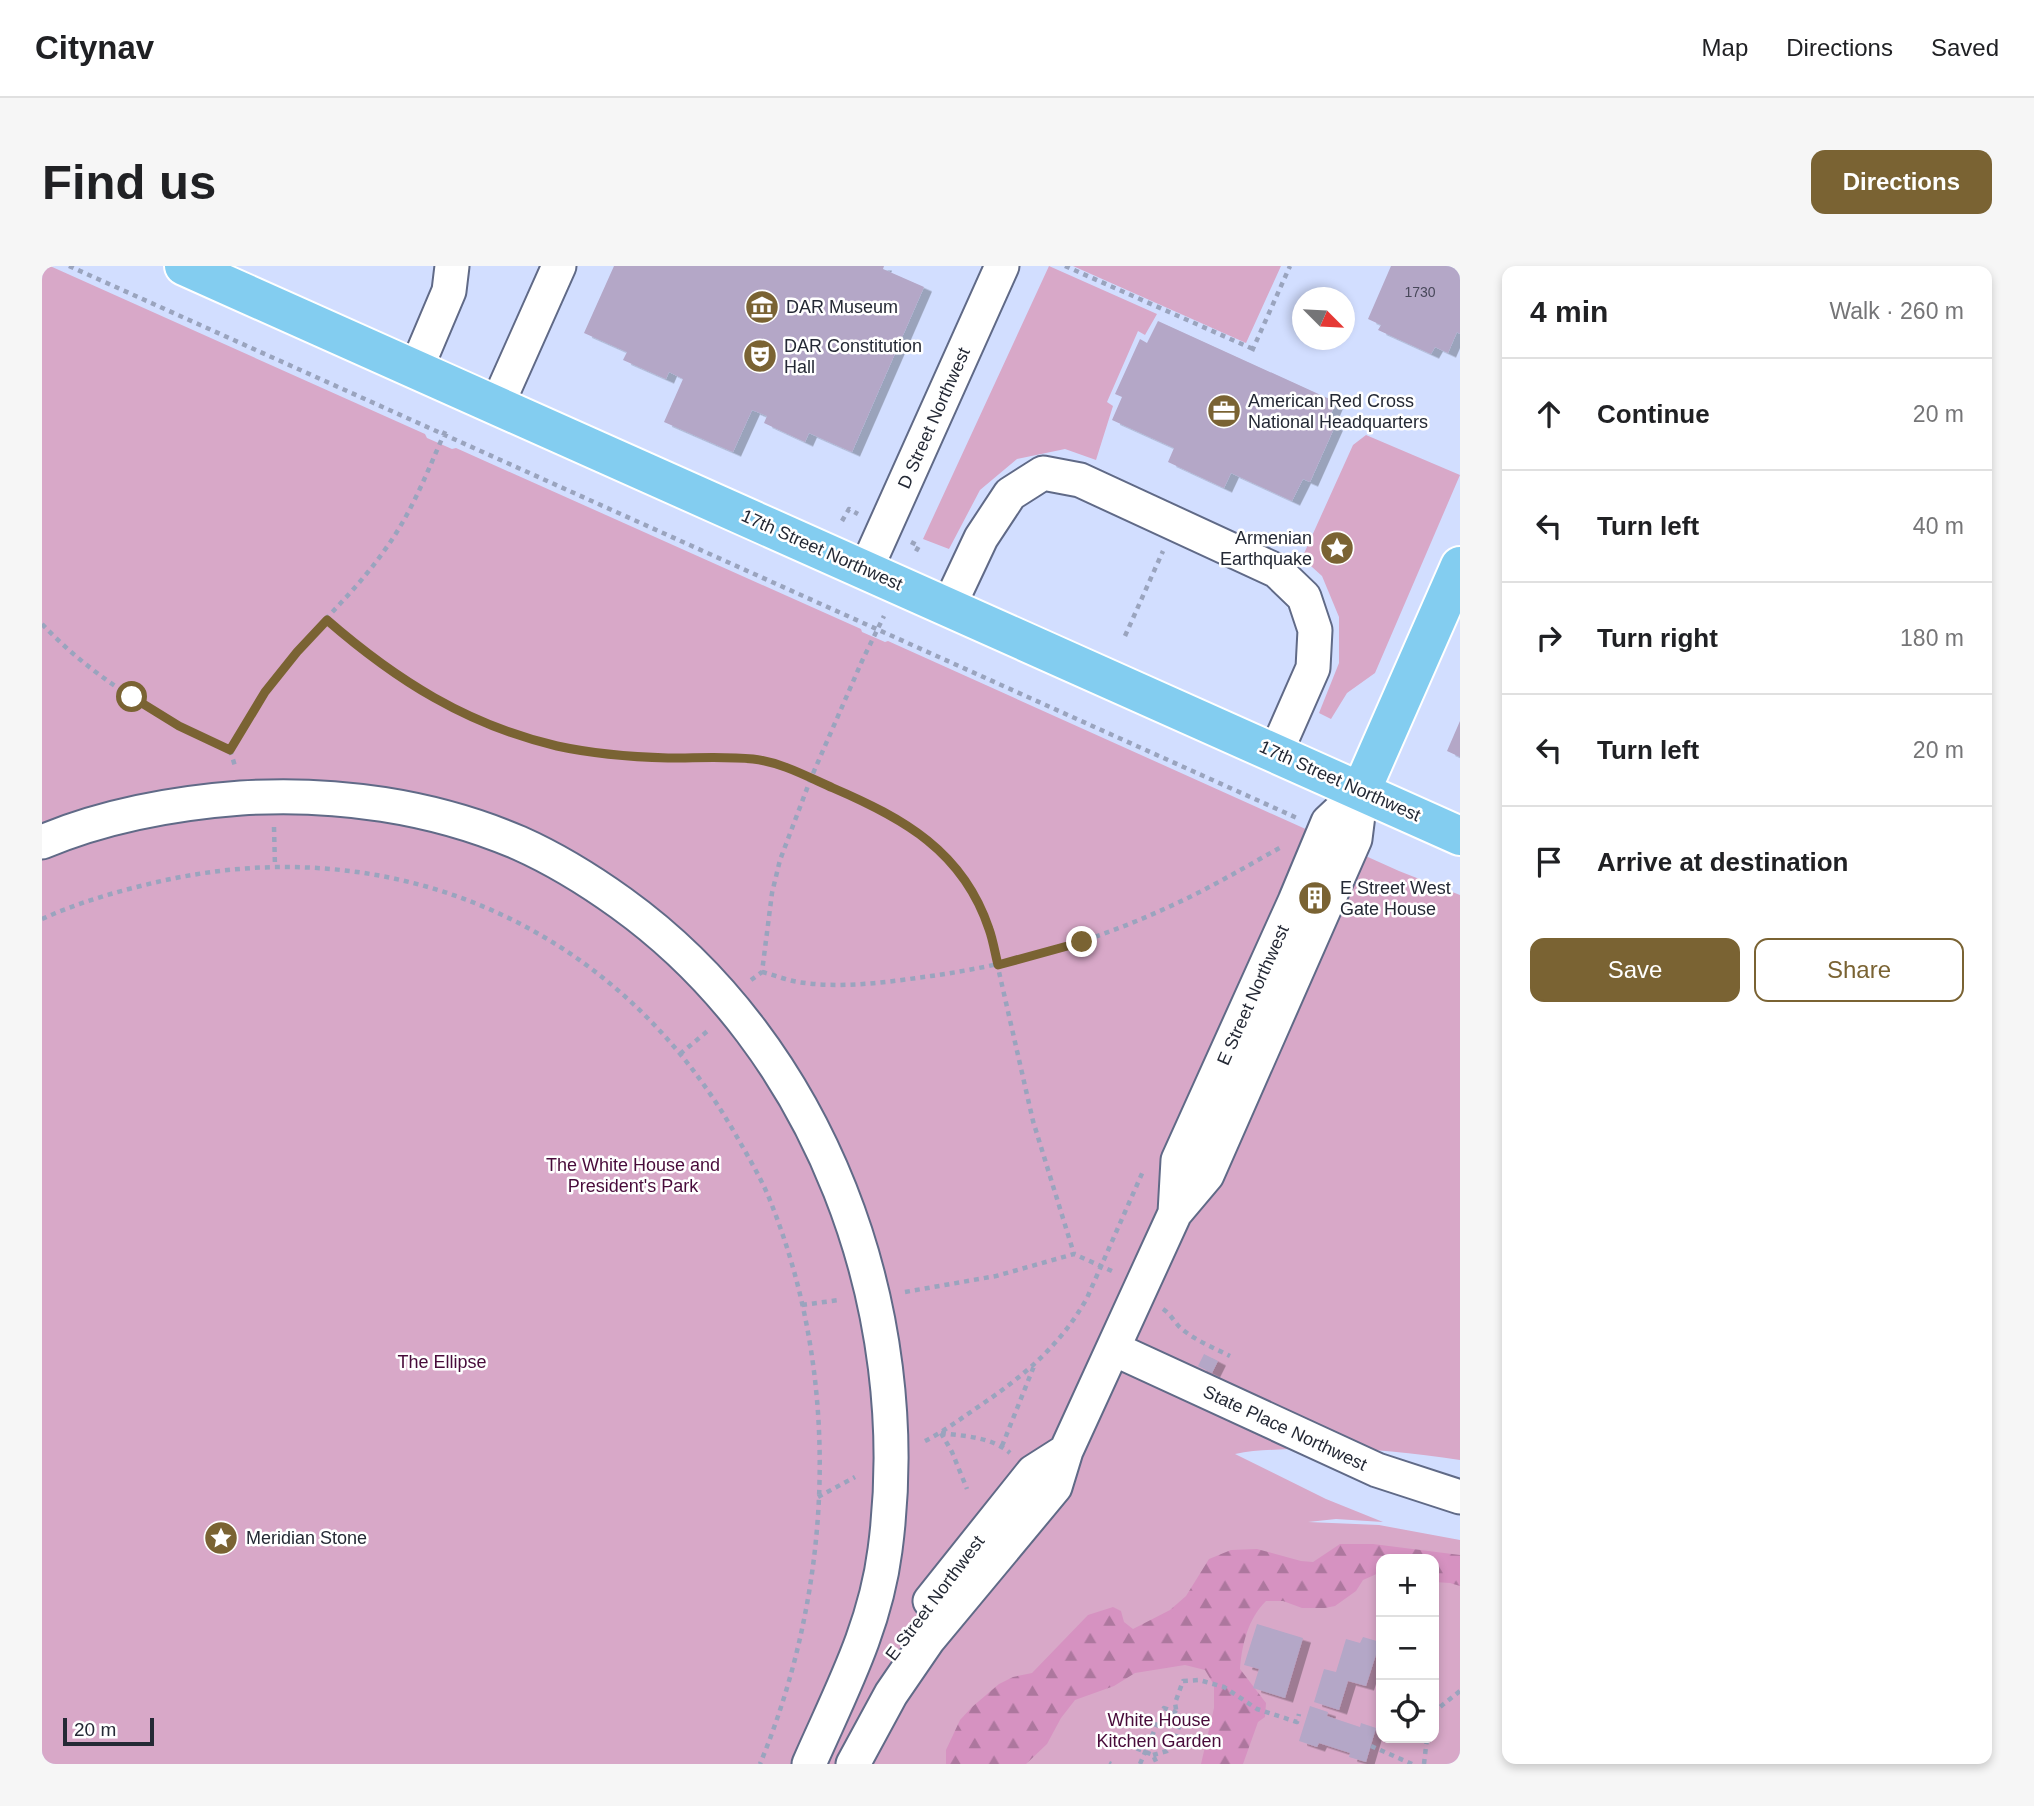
<!DOCTYPE html>
<html lang="en">
<head>
<meta charset="utf-8">
<style>
  :root { --surface:#fff; --page:#f6f6f6; --text:#202124; --muted:#757577; --line:#e0e0e0; --accent:#7a6333 }
  body { margin:0; font-family:Helvetica,sans-serif; background:var(--page); color:var(--text) }
  .controls { position:absolute; right:21px; bottom:21px; display:grid; overflow:hidden; border-radius:14px; box-shadow:0 4px 10px #0003 }
  .controls button { width:63px; height:63px; display:grid; place-items:center; padding:0; border:0; border-bottom:2px solid var(--line); background:var(--surface); color:var(--text); font:35px sans-serif }
  .compass { position:absolute; left:1250px; top:21px; width:63px; height:63px; border-radius:50%; background:var(--surface); box-shadow:0 4px 10px #0003; rotate:114deg }
  .scale { position:absolute; left:21px; bottom:18px; width:91px; box-sizing:border-box; padding-left:7px; border:4px solid #242935; border-top:0; font-size:19px; line-height:24px; white-space:nowrap; color:#242935; -webkit-text-stroke:5px #fff; paint-order:stroke }
  .stop { position:absolute; width:21px; height:21px; margin:-16px; border:5px solid #7a6333; border-radius:50%; background:#fff }
  .stop.end { background:#7a6333; border-color:#fff; box-shadow:0 2px 7px #0008 }
  .list { margin:0; padding:0; list-style:none }
  h2 { display:flex; justify-content:space-between; align-items:center; height:91px; margin:0; padding:0 28px; font-size:30px }
  h2 small { font-size:23px; font-weight:400; color:var(--muted) }
  .list li { display:grid; grid-template-columns:46px 1fr auto; gap:21px; align-items:center; box-sizing:border-box; height:112px; padding:0 28px; border-top:2px solid var(--line) }
  .list b { display:block; font-size:26px; white-space:nowrap }
  .list em { font-size:23px; font-style:normal; color:var(--muted) }
  .actions { display:flex; gap:14px; padding:21px 28px }
  .actions a { flex:1; padding:16px 0; border:2px solid var(--accent); border-radius:14px; text-align:center; font-size:24px; color:var(--accent) }
  .actions .main { background:var(--accent); color:#fff }
  .icon { flex:none; width:38px; height:38px; fill:none; stroke:currentColor; stroke-width:2; stroke-linecap:round; stroke-linejoin:round }
  .map { position:relative; flex:none; width:1418px; height:1498px; overflow:hidden; border-radius:14px }
  header { display:flex; align-items:center; gap:42px; box-sizing:border-box; height:98px; padding:0 35px; background:var(--surface); border-bottom:2px solid var(--line) }
  header strong { font-size:33px }
  nav { display:flex; gap:38px; margin-inline-start:auto; font-size:24px }
  .intro { display:flex; align-items:center; justify-content:space-between; box-sizing:border-box; height:168px; padding:0 42px }
  h1 { margin:0; font-size:49px }
  .button { padding:18px 32px; border-radius:14px; background:var(--accent); color:#fff; font-size:24px; font-weight:700 }
  main { display:flex; gap:42px; padding:0 42px }
  aside { flex:1; background:var(--surface); border-radius:14px; box-shadow:0 4px 10px #0003 }
  .map>svg:first-child { display:block }
  .green { fill:#d8a8c8; fill-rule:evenodd }
  .forest { fill:url(#forest-firs) }
  .building { fill:#b4a7c7; filter:url(#shadow) }
  .lines { fill:none; stroke-linecap:round; stroke-linejoin:round }
  .minor-casing { stroke:#606a87; stroke-width:37 }
  .major-casing { stroke:#fff; stroke-width:42 }
  .path { stroke:#9aa4be; stroke-width:4.5; stroke-dasharray:5 5; stroke-linecap:butt }
  .minor { stroke:#fff; stroke-width:33 }
  .major { stroke:#83cdf0; stroke-width:38 }
  .route { stroke:#7a6333; stroke-width:9 }
  .labels { text-anchor:middle; dominant-baseline:central; stroke-width:5; stroke-linejoin:round; paint-order:stroke }
  .number-label { font-size:14px; fill:#48485a }
  .poi-label { font-size:18px; fill:#242935; stroke:#fff; text-anchor:start }
  .street-label { font-size:18px; fill:#242935; stroke:#fff }
  .park-label { font-size:18px; fill:#480b3a; stroke:#fff }
</style>
</head>
<body>
<header>
<strong>Citynav</strong>
<nav><a>Map</a><a>Directions</a><a>Saved</a></nav>
</header>
<div class="intro"><h1>Find us</h1><a class="button">Directions</a></div>
<main>
<div class="map">
<svg width="1418" height="1498" viewBox="0 0 1418 1498">
  <defs>
    <pattern id="forest-firs" width="22" height="20" patternUnits="userSpaceOnUse" patternTransform="scale(1.75)"><rect width="22" height="20" fill="#d692c1"/><path d="M5 1l3.5 6h-7zM16 11l3.5 6h-7z" fill="#ad779e"/></pattern>
    <filter id="shadow"><feDropShadow dx="8" dy="4.5" stdDeviation="0" flood-color="#0004"/></filter>
  </defs>
  <rect width="100%" height="100%" fill="#d2deff"/>
  <path class="green" d="M0,0h8l375,168 2,4 25,11 4,-1 405,181 1,3 23,10 3,-1 373,168 138,62 61,24v565c-57,-9 -114,-14 -171,-11 -18,1 -37,1 -54,5l91,45 57,23 -47,-3 -28,3 71,3 81,15v224h-1418zM1339,1293h53v179h-53z
    M1007,0l108,48 -12,21 -7,-4 -31,71 6,4 -17,54 -31,-11 -48,10 -37,31 -31,59 -26,-10z
    M1031,0h208l-35,77z
    M1324,169l94,40 -85,198 -28,20 -16,26 -12,-6 20,-50v-46l-17,-41 -20,-18 51,-113z"/>
  <path class="forest" d="M1298,1278h33l87,11v31l-10,-3 -16,-1v-23h-53v13l-18,8 -7,11 -21,15 -10,2h-23l-19,-7h-17c-18,18 -24,43 -26,68l26,34 -1,14 -7,5 -15,42h-42l13,-56v-23l-9,-15 -20,-5 -50,8 -21,13 -39,14 -14,18 -14,26 -21,20h-80v-14l14,-30 12,-13 27,-23 14,-7 19,-4 56,-58 25,-8 8,4 3,11 9,7 37,-19 16,-14 23,-37 22,-9 26,-1 44,12 12,1z"/>
  <path class="building" d="M572,0h270l-1,3 41,18 -72,165 -43,-19 -4,9 -41,-19 3,-7 -15,-6 -19,42 -69,-30 19,-43 -14,-7 -3,7 -43,-19 4,-8 -43,-19z
    M1349,0h69v68l-3,-2 -9,21 -13,-6 -4,7 -53,-24 3,-5 -13,-6z
    M1116,55l178,81 -9,21 8,3 -25,56 -7,-3 -11,22 -61,-28 -7,15 -56,-26 6,-14 -62,-28 10,-23 -7,-3 25,-55 7,4z
    M1418,455v36l-13,-6z
    M1162,1088l14,7 -6,12 -14,-7z
    M1215,1358l46,14 -18,60 -32,-10 6,-19 -15,-4z
    M1321,1371l17,5 -14,44 -18,-5 -9,29 -25,-8 10,-33 12,3 10,-33 14,4z
    M1268,1440l18,6 -1,4 33,11 1,-4 15,5 -10,34 -17,-5 1,-4 -31,-10 -2,4 -18,-6z"/>
  <g class="lines">
    <g class="minor-casing">
      <path id="minor" d="M374,103l33,-78 3,-25
        M455,139l62,-139
        M824,303l136,-303
        M907,340l32,-68 29,-44 33,-21 37,7 197,91 27,26 11,33 -2,38 -37,84
        M0,576c62,-26 132,-39 199,-44 94,-6 192,8 278,45 36,16 70,37 102,60 200,144 296,406 264,647 -10,79 -45,143 -76,214
        M1133,947l3,-53 117,-259 33,-79 33,-31
        M1072,1083l263,121 83,27
        M888,1335l103,-129 33,-21
        M811,1498l38,-70 37,-54 127,-153 11,-36 109,-238 32,-38 148,-336 6,-48"/>
    </g>
    <g class="major-casing">
      <path id="major" d="M142,0l1276,570
        M1319,525l99,-225"/>
    </g>
    <path class="path" d="M27,0l1228,552
      M1023,0l188,83
      M1210,85l38,-85
      M800,255l7,-12 9,5
      M869,276l8,4 -4,7
      M285,354l37,33 63,42 33,18 33,13 66,20 32,6 34,4 131,3 25,6 93,41 28,15 22,15 21,20 19,23 25,49 44,193 41,133
      M0,358c52,55 120,95 188,126 21,-34 40,-67 66,-98 29,-34 62,-64 88,-101 28,-38 44,-81 63,-124
      M1083,370l38,-85
      M188,484l5,16
      M232,561l1,40
      M0,653c35,-16 73,-27 111,-36 236,-57 464,41 584,254 13,23 27,46 36,71 69,177 59,382 -13,556
      M720,706c12,3 24,8 36,10 43,7 90,0 133,-6 85,-12 166,-35 244,-72 37,-17 72,-38 108,-58
      M709,714l11,-8 10,-79 8,-33 31,-82 51,-117 22,-45
      M638,788l30,-25
      M863,1026l91,-16 78,-22 40,18
      M760,1039l37,-5
      M1121,1043c9,6 12,15 20,21 14,11 31,18 47,26
      M899,1167c23,3 51,4 69,20
      M899,1167l11,19 15,37
      M883,1175c18,-9 34,-21 50,-32 46,-31 84,-61 112,-111l57,-129
      M960,1180l32,-80
      M776,1231l37,-20
      M1392,1448l1,-3 25,-20
      M1076,1475l35,14 4,9
      M1329,1480l41,18
      M1111,1489l14,-4 8,-8 4,-16 -4,-24 8,-22 16,-1 25,7 33,22 40,13 2,-8
      M1067,1497l2,1
      M1098,1498l24,-56 13,5
      M1382,1498l3,-26"/>
    <use href="#minor" class="minor"/>
    <use href="#major" class="major"/>
  </g>
  <g class="lines">
    <path class="route" d="M90,431l47,29 51,24 35,-58 32,-40 30,-32c69,60 140,105 230,126 37,8 74,11 111,12 29,0 57,-2 85,1 28,3 55,18 80,29 70,30 130,63 156,141 4,11 6,24 9,36l84,-23"/>
  </g>
  <defs>
    <g id="museum-disc" transform="scale(1.75)"><circle r="9.5" fill="#7a6333" stroke="#fff"/><path d="M0-6L6-3V-2H-6V-3ZM-5-1h2V3h-2ZM-1-1h2V3h-2ZM3-1h2V3H3ZM-6 4H6V6H-6Z" fill="#fff"/></g>
    <g id="theatre-disc" transform="scale(1.75)"><circle r="9.5" fill="#7a6333" stroke="#fff"/><path d="M-5-5.5Q0-4 5-5.5V0Q5 5 0 6Q-5 5-5 0ZM-3.3-2.5H-1v1.5H-3.3ZM1-2.5H3.3v1.5H1ZM-2.8 1Q0 5.5 2.8 1Z" fill="#fff"/></g>
    <g id="office-disc" transform="scale(1.75)"><circle r="9.5" fill="#7a6333" stroke="#fff"/><path d="M-6-3h4V-5.5h4V-3h4V5H-6ZM-1-4.5V-3h2v-1.5ZM-6 0V1H6V0Z" fill="#fff"/></g>
    <g id="sight-disc" transform="scale(1.75)"><circle r="9.5" fill="#7a6333" stroke="#fff"/><path d="M0-6L1.8-2.2L6-1.7L2.9 1.2L3.7 5.4L0 3.3L-3.7 5.4L-2.9 1.2L-6-1.7L-1.8-2.2Z" fill="#fff"/></g>
    <g id="building-disc" transform="scale(1.75)"><circle r="9.5" fill="#7a6333" stroke="#fff"/><path d="M-4-6H4V6H1V3H-1V6H-4ZM-2.5-4.3h1.7v1.8h-1.7ZM.8-4.3h1.7v1.8H.8ZM-2.5-1h1.7V.8h-1.7ZM.8-1h1.7V.8H.8Z" fill="#fff"/></g>
  </defs>
  <g fill-rule="evenodd">
    <use href="#museum-disc" x="720" y="41"/>
    <use href="#theatre-disc" x="718" y="90"/>
    <use href="#office-disc" x="1182" y="145"/>
    <use href="#sight-disc" x="1295" y="282"/>
    <use href="#building-disc" x="1273" y="632"/>
    <use href="#sight-disc" x="179" y="1272"/>
  </g>
  <g class="labels">
    <g class="number-label">
      <text x="1378" y="26">1730</text>
    </g>
    <g class="poi-label">
      <text x="744" y="41">DAR Museum</text>
      <text x="742" y="80">DAR Constitution<tspan x="742" dy="21">Hall</tspan></text>
      <text x="1206" y="135">American Red Cross<tspan x="1206" dy="21">National Headquarters</tspan></text>
      <text x="1270" y="272" text-anchor="end">Armenian<tspan x="1270" dy="21">Earthquake</tspan></text>
      <text x="1298" y="622">E Street West<tspan x="1298" dy="21">Gate House</tspan></text>
      <text x="204" y="1272">Meridian Stone</text>
    </g>
    <g class="street-label">
      <text transform="translate(892 152) rotate(-66)">D Street Northwest</text>
      <text transform="translate(780 284) rotate(24)">17th Street Northwest</text>
      <text transform="translate(1298 515) rotate(24)">17th Street Northwest</text>
      <text transform="translate(1211 729) rotate(-66)">E Street Northwest</text>
      <text transform="translate(1243 1162) rotate(25)">State Place Northwest</text>
      <text transform="translate(893 1332) rotate(-53)">E Street Northwest</text>
    </g>
    <g class="park-label">
      <text x="591" y="899">The White House and<tspan x="591" dy="21">President's Park</tspan></text>
      <text x="400" y="1096">The Ellipse</text>
      <text x="1117" y="1454">White House<tspan x="1117" dy="21">Kitchen Garden</tspan></text>
    </g>
  </g>
</svg>
<div class="controls">
<button>+</button>
<button>−</button>
<button><svg class="icon" aria-label="locate" viewBox="0 0 24 24"><circle cx="12" cy="12" r="6"/><path d="M12 2v4M12 18v4M2 12h4M18 12h4"/></svg></button>
</div>
<svg class="compass" viewBox="-18 -18 36 36"><path d="M0-13l5 13h-10z" fill="#e53935"/><path d="M0 13l5-13h-10z" fill="#757577"/></svg>
<div class="scale">20 m</div>
<div class="stop" style="left:90px;top:431px"></div>
<div class="stop end" style="left:1040px;top:676px"></div>
</div>
<aside>
<h2>4 min<small>Walk · 260 m</small></h2>
<ul class="list">
<li><svg class="icon" aria-label="ahead" viewBox="0 0 24 24"><path d="M12 20V5M6 11l6-6 6 6"/></svg><div><b>Continue</b></div><em>20 m</em></li>
<li><svg class="icon" aria-label="left" viewBox="0 0 24 24"><path d="M17 20v-9H6M10 6l-5 5 5 5"/></svg><div><b>Turn left</b></div><em>40 m</em></li>
<li><svg class="icon" aria-label="right" viewBox="0 0 24 24"><path d="M7 20v-9h11M14 6l5 5-5 5"/></svg><div><b>Turn right</b></div><em>180 m</em></li>
<li><svg class="icon" aria-label="left" viewBox="0 0 24 24"><path d="M17 20v-9H6M10 6l-5 5 5 5"/></svg><div><b>Turn left</b></div><em>20 m</em></li>
<li><svg class="icon" aria-label="arrive" viewBox="0 0 24 24"><path d="M6 21V4h12l-3 4 3 4H6"/></svg><div><b>Arrive at destination</b></div></li>
</ul>
<div class="actions"><a class="main">Save</a><a>Share</a></div>
</aside>
</main>
</body>
</html>
